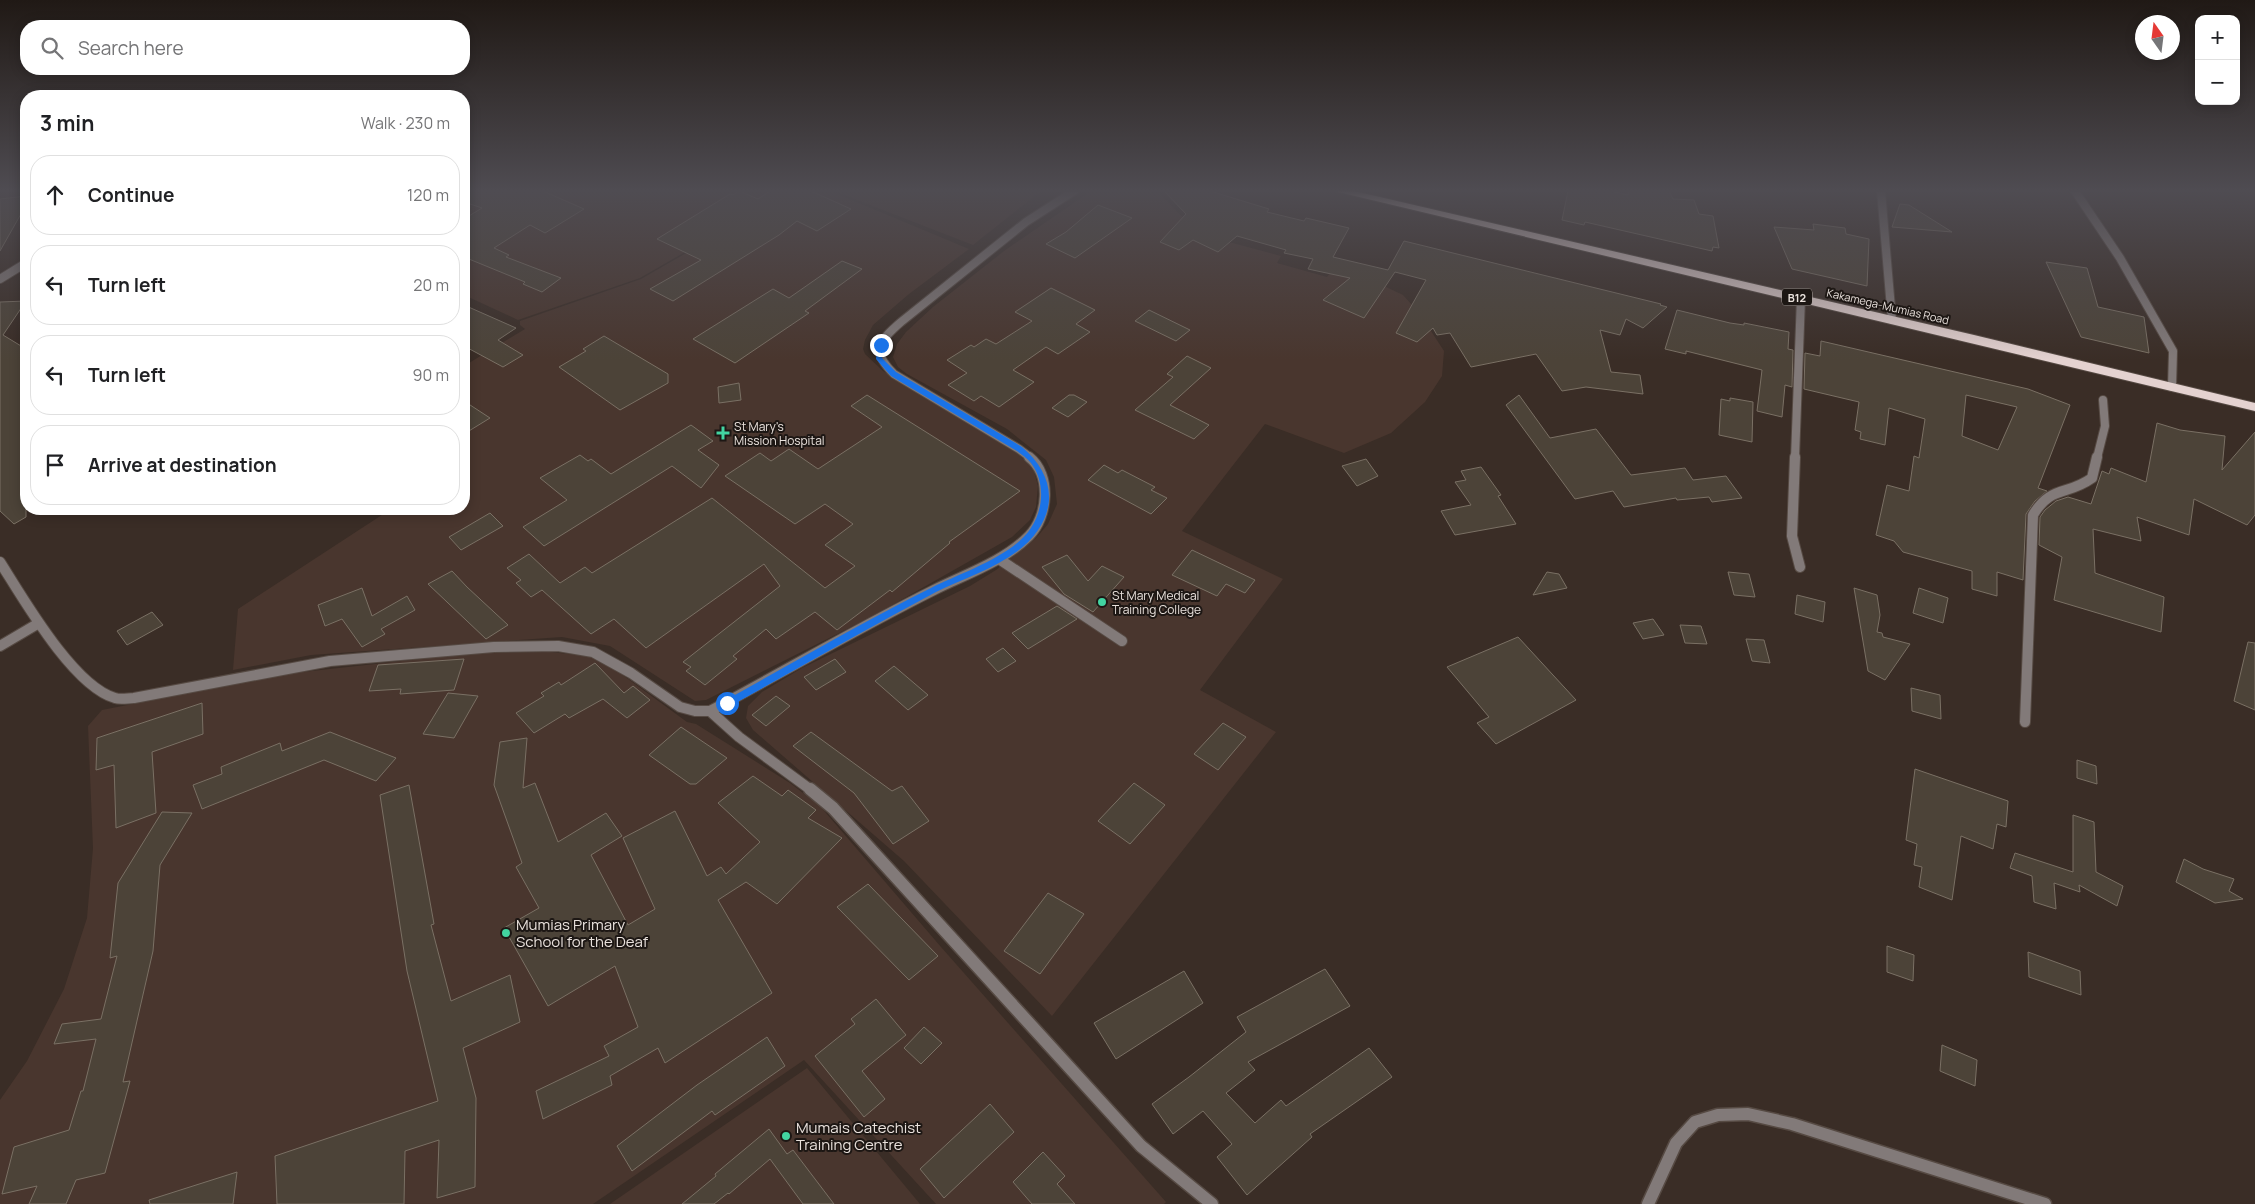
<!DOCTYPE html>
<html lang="en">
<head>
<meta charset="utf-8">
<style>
  :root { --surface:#fff; --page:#f2f2f2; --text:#202124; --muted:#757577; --line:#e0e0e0 }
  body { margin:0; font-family:Manrope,sans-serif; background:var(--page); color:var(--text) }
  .controls { position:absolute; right:15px; top:15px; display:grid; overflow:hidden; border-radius:10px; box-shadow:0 2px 12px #0003 }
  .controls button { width:45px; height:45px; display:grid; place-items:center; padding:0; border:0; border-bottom:1px solid var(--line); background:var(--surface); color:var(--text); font:25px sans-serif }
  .compass { position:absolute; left:2135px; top:15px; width:45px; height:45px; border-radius:50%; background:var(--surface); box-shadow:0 2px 12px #0003; rotate:346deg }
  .stop { position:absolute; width:15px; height:15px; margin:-11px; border:4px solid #1a73e8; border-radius:50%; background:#fff }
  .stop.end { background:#1a73e8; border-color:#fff; box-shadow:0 1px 5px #0008 }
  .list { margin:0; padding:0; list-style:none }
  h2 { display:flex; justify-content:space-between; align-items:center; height:65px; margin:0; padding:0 20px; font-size:21px }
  h2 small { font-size:16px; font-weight:400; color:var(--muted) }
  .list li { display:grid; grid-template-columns:32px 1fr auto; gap:15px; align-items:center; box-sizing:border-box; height:80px; margin:0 10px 10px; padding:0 10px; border:1px solid var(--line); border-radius:20px }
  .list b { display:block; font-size:19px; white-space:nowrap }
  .list em { font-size:16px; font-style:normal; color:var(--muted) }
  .icon { flex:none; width:28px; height:28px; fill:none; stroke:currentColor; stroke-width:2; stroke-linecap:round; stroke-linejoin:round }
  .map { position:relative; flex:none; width:2255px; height:1204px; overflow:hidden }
  .search { position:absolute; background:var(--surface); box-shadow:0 2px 12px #0003; left:20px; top:20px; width:450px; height:55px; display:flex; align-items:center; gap:12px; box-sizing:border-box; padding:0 18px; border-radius:20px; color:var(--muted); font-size:19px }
  .panel { position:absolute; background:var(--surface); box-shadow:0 2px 12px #0003; left:20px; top:90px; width:450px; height:425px; border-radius:20px }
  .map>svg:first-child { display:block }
  .built { fill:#49362e }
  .building { fill:#4c4338; stroke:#7a7064; fill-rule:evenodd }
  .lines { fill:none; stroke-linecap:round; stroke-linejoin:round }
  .minor-far2-casing { stroke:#564a43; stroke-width:10 }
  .minor-far1-casing { stroke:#564a43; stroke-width:12 }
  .minor-casing { stroke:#564a43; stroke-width:15 }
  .tertiary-casing { stroke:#564a43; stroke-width:10 }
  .trunk-casing { stroke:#564a43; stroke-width:2 }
  .minor-far2 { stroke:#827a79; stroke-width:8 }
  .minor-far1 { stroke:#827a79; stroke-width:10 }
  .minor { stroke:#827a79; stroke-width:12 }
  .tertiary { stroke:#827a79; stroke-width:8 }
  .trunk { fill:#e4d2d0; fill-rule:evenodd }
  .route { fill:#1a73e8 }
  .poi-dot { fill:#42d4a1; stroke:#1d1714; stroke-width:2 }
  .labels { text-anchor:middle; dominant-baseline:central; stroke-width:4; stroke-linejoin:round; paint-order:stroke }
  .shield { fill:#1d1714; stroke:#aca4a0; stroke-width:1 }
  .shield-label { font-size:11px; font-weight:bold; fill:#e9e1dc }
  .far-street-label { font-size:11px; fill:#e9e1dc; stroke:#1d1714 }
  .poi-label { font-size:12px; fill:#e9e1dc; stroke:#1d1714; text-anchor:start }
  .near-poi-label { font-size:15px; fill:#e9e1dc; stroke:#1d1714; text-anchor:start }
</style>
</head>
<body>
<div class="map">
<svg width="2255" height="1204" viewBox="0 0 2255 1204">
  <rect width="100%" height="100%" fill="#3a2d26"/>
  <path class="built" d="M464,191h327l-151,87 -122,42 -54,-25z
    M794,191h36l139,58 -60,45 -36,31 -8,15 -2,9 2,5 18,17 134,82 16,14 5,19 -2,21 -6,13 -18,17 -141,80 -165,83 -11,1 -85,-55 -48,-9 -251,18 -78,15 5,-61 153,-100h73v-143l61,-37 -5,-4v-4l121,-42z
    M834,191h207l-68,54z
    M1091,191l14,3 4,-3h48l42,43 82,22 -4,7 50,14 3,-4 52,12 21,10 17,19 24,37 -2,25 -17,26 -34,31 -47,20 -79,-29 -83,107 101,48 -83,111 76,42 -224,284 -148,-155 -151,-131 -7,-12 2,-12 14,-14 40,-24 168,-82 26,-16 40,-32 12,-14 9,-20 -3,-27 -8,-17 -39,-31 -100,-55 -9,-7 -5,-10 4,-13 9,-12 27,-25 71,-56z
    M550,652l38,4 17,6 82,60 9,2 94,59 30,23 121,141 225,255 -2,2h-228l-132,-144 -211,144h-593v-104l27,-39 37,-72 23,-71 6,-70 -5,-122 14,-16 183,-36 189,-21z
    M807,1068l113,136h-310z"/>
  <path class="building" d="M464,191h79l41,18 -39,24 -15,-8 -36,23 15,7 -3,2 55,21 -19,14 -19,-8 2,-2 -61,-25v-38l18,-11 -18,-6z
    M739,191l19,8 12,-8h41l40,18 -34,22 -20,-10 -18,14 -106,66 -23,-12 51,-29 -44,-21 73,-45 3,1z
    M1164,191h46l59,18 -2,3 37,9 2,-3 43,10 -16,29 55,13 16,-29 257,63 -1,1 7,2 -24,21 -17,-9 -6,16 -20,-5 11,42 29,3 3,19 -57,-7 -24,4 -26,-37 -65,13 -21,-34 -13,2 -4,-7 -16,14 -21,-9 30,-53 -31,-8 -31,46 -41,-18 27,-22 -42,-9 5,-10 -29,-6 2,-3 -49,-14 -19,16 -25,-12 -14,10 -19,-8 26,-28z
    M1568,191h42l18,4 1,-4h40l4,8 21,1 5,14 14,2 6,32 -6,-1 -1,4 -127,-29 -1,3 -22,-5z
    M26,196v9l-26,46v-52z
    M1900,204l9,1 43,27 -60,-5z
    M1098,205l34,13 -57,40 -29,-14 20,-12z
    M1813,224l32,4 1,6 23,5 -2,47 -75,-17 -18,-42 40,3z
    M842,261l20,8 -57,42 4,2 -74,50 -42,-24 80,-50 16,9z
    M2046,262l41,6 11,39 46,10 5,36 -68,-16z
    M1051,288l44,22 -19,14 14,8 -32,22 -12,-7 -33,23 21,12 -35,25 -18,-11 -7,5 -26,-16 19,-12 -20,-13 24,-15 3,2 12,-8 10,5 36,-23 -17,-9z
    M26,301l-23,34 23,14v168l-12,7 -14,-13v-209z
    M464,305l52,23 -18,12 25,15 -20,12 -39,-21z
    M1149,310l41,20 -14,11 -41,-20z
    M1677,310l53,13 14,2v-2l45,9 -1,17 5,1 -1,37 -7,-2 -3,32 -25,-6 5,-41 -76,-19v3l-21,-5z
    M604,336l64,38v9l-48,27 -61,-43 27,-16 -3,-2z
    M1821,341l207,48 42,16 -32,83 9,3 -12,10 -9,13 -3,66 -26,-8v24l-25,-7v-18l-69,-19 -9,-11 -18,-6 11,-50 22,6 5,-35 5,2 6,-39 -36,-11 -4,37 -25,-6 1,-7 -6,-2 4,-28 -55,-13 1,-36 15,3zM1966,395l51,12 -19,43 -36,-14z
    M1187,356l24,12 -41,37 39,20 -15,14 -59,-29 38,-33 -6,-3z
    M739,383l2,17 -22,3 -1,-16z
    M867,395l153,96 -71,51 1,1 -58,49 -2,-2 -53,40 -22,-18 -39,27 -10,-10 -33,27 4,3 -32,26 -19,-14 5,-4 -8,-5 97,-76 -16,-22 -118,84 -32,-29 -23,15 -49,-44 -11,7 -15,-14 5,-3 -14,-12 22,-14 31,29 25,-16 7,6 120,-75 113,90 30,-22 -30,-21 28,-21 -28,-20 -30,20 -70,-48 35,-23 11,8 18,-12 29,20 64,-42 -31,-21z
    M1069,395h5l13,7 -19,15 -16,-9z
    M1519,395l31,43 46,-9 35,46 54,-7 8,12 33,-4 16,22 -30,4 -3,-5 -32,3 -1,-2 -52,9 -11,-16 -38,8 -69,-94z
    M1730,398l23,4 -1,40 -33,-7 2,-36 9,2z
    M464,401l26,17 -26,16z
    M2157,423l23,7 45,6 -3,34 33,-38v83l-8,10 -53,-26 -5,36 -52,-18 4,24 -48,-12 2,44 69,24 -3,35 -107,-32 8,-43 -23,-12 1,-28 5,-7 11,-9 12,-4 23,7 11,-33 7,3 2,-6 35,14z
    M691,425l22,16 -15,9 21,15 -18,23 -29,-22 -128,80 -21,-19 44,-27 -27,-22 40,-23 8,6 3,-2 20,15z
    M1366,459l12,17 -21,10 -15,-20z
    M1104,465l14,8 4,-3 33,17 -4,3 16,8 -16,16 -63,-34z
    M1481,467l20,28 -3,1 18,28 -61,11 -14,-24 30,-6 -16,-23 11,-2 -5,-9z
    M490,513l13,13 -42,24 -12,-13z
    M1192,550l63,30 -10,13 -19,-9 -9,12 -45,-21z
    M1067,555l21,26 14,-15 22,11 -31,35 -29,-18 -22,-27z
    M452,571l15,16 41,38 -22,14 -58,-55z
    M1547,572l12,2 8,14 -34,7z
    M1728,572l21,2 6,23 -21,-2z
    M362,588l10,28 35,-20 8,14 -34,19 4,5 -23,13 -20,-28 -17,7 -7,-21z
    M1854,588l23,7 3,20 -3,17 5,1 1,4 27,7 -25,36 -17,-9z
    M1919,588l29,10 -5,25 -30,-10z
    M1797,595l28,7 -2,20 -28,-8z
    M1057,606l20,13 -49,30 -16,-16z
    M152,612l11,13 -36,20 -10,-14z
    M1653,619l11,16 -21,4 -10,-16z
    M1680,625l21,1 6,18 -22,-1z
    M1518,637l58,63 -80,44 -19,-21 12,-6 -42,-50z
    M1746,639l18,1 6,23 -18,-2z
    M2248,642l7,1v67l-21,-9z
    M1003,648l13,13 -18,11 -12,-13z
    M464,659l-10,31 -54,4 1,-5 -32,2 9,-26z
    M835,659l11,13 -30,18 -12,-13z
    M595,663l29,30 9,-7 17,14 -23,18 -24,-19 -34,19 -4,-4 -31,19 -18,-20 28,-17 -3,-3 18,-11 2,3z
    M894,666l34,29 -20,15 -33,-29z
    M1911,688l29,7 1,24 -29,-8z
    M448,693l30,3 -24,42 -31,-4z
    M776,696l14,10 -24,20 -14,-11z
    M202,703l1,31 -51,18 4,61 -40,15 -2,-63 -18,5 1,-32z
    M1223,723l23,14 -28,33 -24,-16z
    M681,727l46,31 -31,26h-6l-41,-29z
    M330,732l66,26 -20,23 -52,-21 -122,49 -9,-24 29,-11 -1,-7 59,-24 2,8z
    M811,732l81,59 10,-5 27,35 -36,23 -39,-51 -61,-47z
    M527,738l-4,50 12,-5 23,59 48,-29 16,23 -31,19 37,70 27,-16 -32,-71 52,-27 32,65 14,-9 5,7 34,-32 -42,-39 35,-27 29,20 6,-6 28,20 -8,8 34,20 -65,66 -31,-22 -28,18 54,93 -107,70 -7,-15 -48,28 2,9 -69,34 -7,-28 73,-35 -5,-10 34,-19 -23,-61 -67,40 -44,-78 35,-20 -23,-41 6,-4 -28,-78 6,-43z
    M2077,760l19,6 1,18 -20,-6z
    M1915,769l93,32 -2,26 -9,-3 -4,25 -32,-13 -9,64 -33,-13 3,-20 -8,-2 3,-21 -11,-4z
    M1134,783l31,22 -35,39 -32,-23z
    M409,785l25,139 -3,1 20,76 59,-26 10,47 -57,26 13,50 -1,89 -38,11 2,-58 -34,11 -1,53h-127l-2,-48 163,-55 -31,-130 -27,-176z
    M162,812l30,1 -32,52 -7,86 -30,131 7,-1 -25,92 -29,7 -10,24h-37l8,-18 -35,8 12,-47 55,-17 12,-39h2l13,-52 -42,5 8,-20 39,-5 16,-63 -7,2 8,-75z
    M2073,815l21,7 2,50 27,14 -6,20 -38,-21 1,7 -26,-9 2,26 -22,-7 -2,-26 -22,-8 5,-15 58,19z
    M2184,859l19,10 31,10 -5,12 14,8 -28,4 -39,-21z
    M868,884l70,72 -29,24 -72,-73z
    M1048,893l36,21 -44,60 -36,-23z
    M1887,946l27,9 -1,26 -26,-9z
    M2028,952l52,19 1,24 -52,-18z
    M1325,969l25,37 -102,56 7,8 -29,23 29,30 26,-23 5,6 83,-58 23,29 -82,57 2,3 -65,58 -30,-38 15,-13 -29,-33 -30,23 -21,-30 37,-27 57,-45 -9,-15z
    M1184,971l19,32 -87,56 -22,-36z
    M876,999l30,36 -44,36 23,28 -21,18 -49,-61 40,-32 -4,-5z
    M924,1027l18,16 -21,21 -17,-16z
    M767,1037l18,29 -70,49 -3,-4 -80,60 -15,-25 80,-61z
    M1942,1045l35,15 -2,26 -35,-15z
    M990,1104l24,28 -70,66 -24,-29z
    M769,1129l18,25 6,-4 41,54h-31l-33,-45 -41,35 -1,-1 -14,11h-32l34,-28 -1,-2z
    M1043,1152l22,24 -8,8 18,20h-43l-19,-22z
    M237,1172l-4,32h-83l-1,-4z"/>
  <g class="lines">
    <g class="minor-far2-casing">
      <path id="minor-far2" d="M1881,191l11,129
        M2075,191l45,67 53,93 -1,36
        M1031,458l-12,-9 -125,-75c-24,-23 -15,-33 7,-52l125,-100 48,-31
        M1795,458l6,-160
        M2097,458l8,-32 -2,-26"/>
    </g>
    <g class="minor-far1-casing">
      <path id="minor-far1" d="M1795,457l-3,79 8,31
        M999,559l123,82
        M0,562c23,36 73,124 115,136 6,2 13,0 19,0l196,-37 164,-14 64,-1 35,6 38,21 49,34 15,4h15c75,-40 148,-83 224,-121 32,-16 69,-28 95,-54 19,-19 23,-61 0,-79
        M0,646l39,-23
        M710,711l29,26 72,53
        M2025,722l8,-207c18,-30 34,-19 59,-37l5,-21"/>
    </g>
    <g class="minor-casing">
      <path id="minor" d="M810,789l23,19 308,338 71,58
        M1648,1204l28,-61 19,-21 23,-7 30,-1 44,10 253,80"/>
    </g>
    <g class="tertiary-casing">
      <path id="tertiary" d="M0,279l26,-16"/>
    </g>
    <g class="trunk-casing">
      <path id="trunk" d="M1334,191h20l620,144 281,68v8z"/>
    </g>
    <use href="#minor-far2" class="minor-far2"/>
    <use href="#minor-far1" class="minor-far1"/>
    <use href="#minor" class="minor"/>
    <use href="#tertiary" class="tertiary"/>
    <use href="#trunk" class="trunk"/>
  </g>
  <linearGradient id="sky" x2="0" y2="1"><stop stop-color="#201915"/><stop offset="0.53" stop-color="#4f4c52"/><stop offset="1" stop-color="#4f4c52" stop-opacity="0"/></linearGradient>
  <rect width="2255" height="360" fill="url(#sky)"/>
  <path class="route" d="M881,343l3,2 -2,13 14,14 126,75c26,22 37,52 16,83 -21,32 -70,46 -102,62 -70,37 -137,76 -206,114h-6v-5c69,-38 137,-78 207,-113 30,-15 82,-32 100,-60 13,-19 14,-47 0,-65 -4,-5 -10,-9 -14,-12l-126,-75 -15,-17 1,-14z"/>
  <g class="poi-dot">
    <path d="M720.5 425.5h5v5h5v5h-5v5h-5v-5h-5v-5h5z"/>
    <circle cx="1102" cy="602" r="5"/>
    <circle cx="506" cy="933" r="5"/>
    <circle cx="786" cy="1136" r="5"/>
  </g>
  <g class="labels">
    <rect class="shield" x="1782" y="288.5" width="30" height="17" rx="4"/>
    <g class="shield-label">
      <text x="1797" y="297">B12</text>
    </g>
    <g class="far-street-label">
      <text transform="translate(1888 306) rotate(13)">Kakamega-Mumias Road</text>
    </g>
    <g class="poi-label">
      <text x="734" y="426">St Mary's<tspan x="734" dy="14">Mission Hospital</tspan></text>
      <text x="1112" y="595">St Mary Medical<tspan x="1112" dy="14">Training College</tspan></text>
    </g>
    <g class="near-poi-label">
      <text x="516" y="924">Mumias Primary<tspan x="516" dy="17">School for the Deaf</tspan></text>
      <text x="796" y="1127">Mumais Catechist<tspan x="796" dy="17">Training Centre</tspan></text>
    </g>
  </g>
</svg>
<div class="controls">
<button>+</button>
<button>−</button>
</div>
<svg class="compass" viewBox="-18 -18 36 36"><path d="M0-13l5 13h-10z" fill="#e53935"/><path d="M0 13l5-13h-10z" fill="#757577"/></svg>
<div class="stop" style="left:727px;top:703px"></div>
<div class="stop end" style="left:881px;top:345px"></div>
<div class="search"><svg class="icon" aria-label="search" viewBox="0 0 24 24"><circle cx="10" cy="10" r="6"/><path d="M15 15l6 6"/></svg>Search here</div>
<section class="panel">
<h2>3 min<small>Walk · 230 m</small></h2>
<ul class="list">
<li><svg class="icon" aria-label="ahead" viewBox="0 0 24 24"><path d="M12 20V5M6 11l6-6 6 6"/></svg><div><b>Continue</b></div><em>120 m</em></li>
<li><svg class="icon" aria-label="left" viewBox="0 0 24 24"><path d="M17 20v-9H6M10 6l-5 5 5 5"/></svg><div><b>Turn left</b></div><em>20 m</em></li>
<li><svg class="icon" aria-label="left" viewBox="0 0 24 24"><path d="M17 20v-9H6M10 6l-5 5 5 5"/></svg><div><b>Turn left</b></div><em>90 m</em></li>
<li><svg class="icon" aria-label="arrive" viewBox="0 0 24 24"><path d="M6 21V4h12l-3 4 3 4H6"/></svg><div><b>Arrive at destination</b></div></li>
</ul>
</section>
</div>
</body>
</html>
